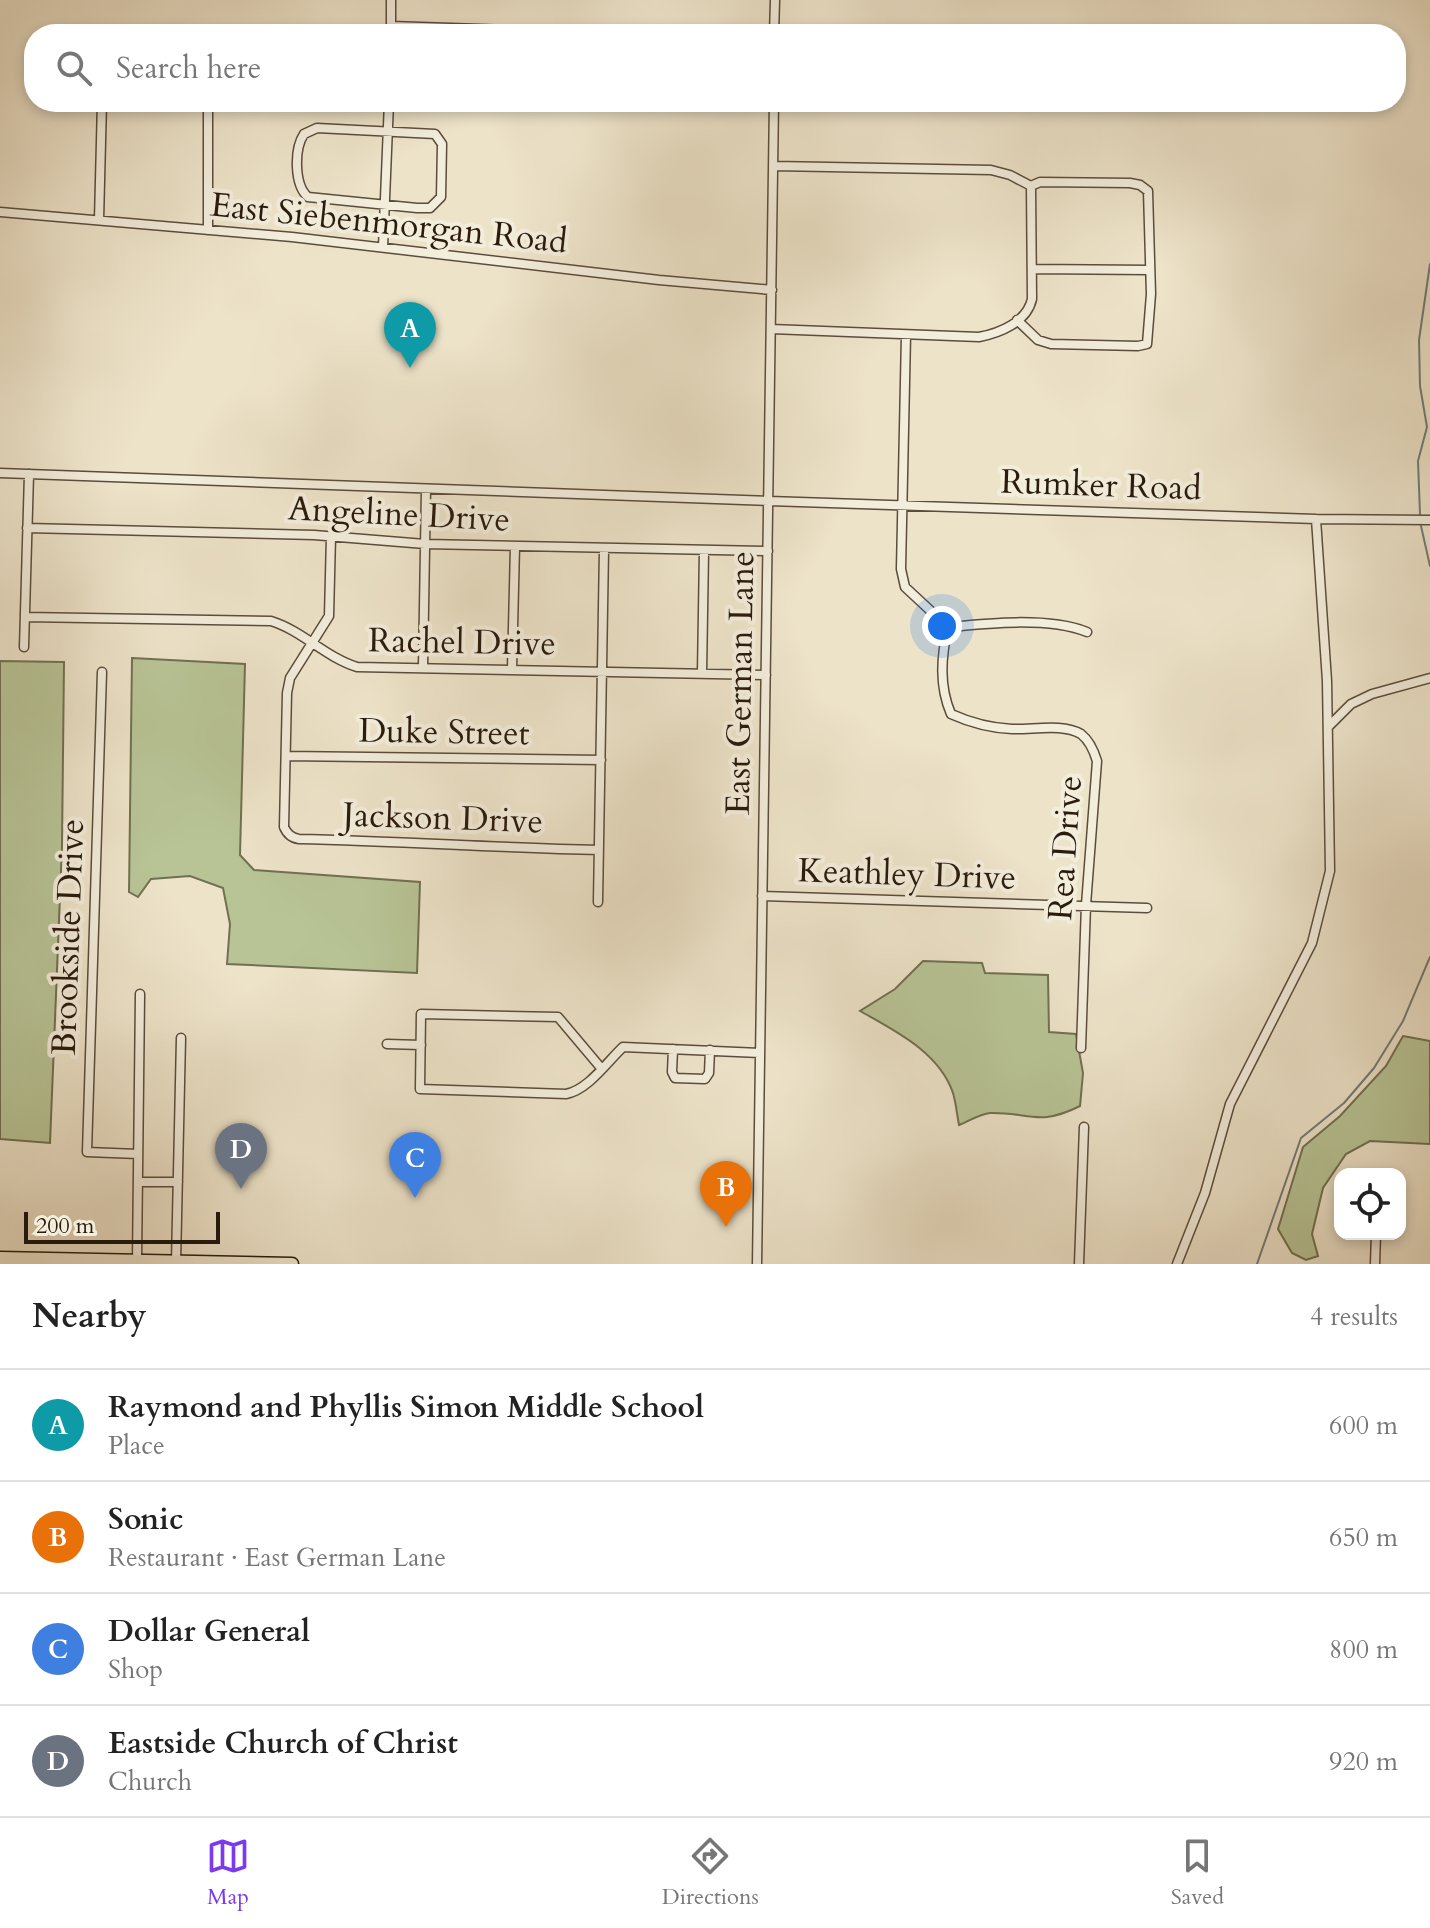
<!DOCTYPE html>
<html lang="en">
<head>
<meta charset="utf-8">
<style>
  :root { --surface:#fff; --page:#f2f2f2; --text:#222; --muted:#767676; --line:#e0e0e0; --accent:#7c3aed }
  body { margin:0; font-family:Cardo,serif; background:var(--page); color:var(--text) }
  .controls { position:absolute; right:24px; bottom:24px; display:grid; overflow:hidden; border-radius:16px; box-shadow:0 4px 12px #0003 }
  .controls button { width:72px; height:72px; display:grid; place-items:center; padding:0; border:0; border-bottom:2px solid var(--line); background:var(--surface); color:var(--text); font:40px sans-serif }
  .scale { position:absolute; left:24px; bottom:20px; width:196px; box-sizing:border-box; padding-left:8px; border:4px solid #2a1b0c; border-top:0; font-size:22px; line-height:28px; white-space:nowrap; color:#2a1b0c; -webkit-text-stroke:6px #f3eddc; paint-order:stroke }
  .you { position:absolute; left:942px; top:626px; width:28px; height:28px; margin:-20px; border:6px solid #fff; border-radius:50%; background:#1a73e8; box-shadow:0 0 0 12px #1a73e833 }
  .badge { display:grid; place-items:center; width:52px; height:52px; border-radius:50%; background:var(--accent); color:#fff; font-size:26px; font-weight:700 }
  .pin { position:absolute; translate:-50% -66px; filter:drop-shadow(0 2px 4px #0008) }
  .pin::after { content:''; position:absolute; top:42px; width:28px; height:24px; background:inherit; clip-path:polygon(0 0,100% 0,50% 100%) }
  .list { margin:0; padding:0; list-style:none }
  h2 { display:flex; justify-content:space-between; align-items:center; height:104px; margin:0; padding:0 32px; font-size:34px }
  h2 small { font-size:26px; font-weight:400; color:var(--muted) }
  .list li { display:grid; grid-template-columns:52px 1fr auto; gap:24px; align-items:center; box-sizing:border-box; height:112px; padding:0 32px; border-top:2px solid var(--line) }
  .list b { display:block; font-size:30px; white-space:nowrap }
  .list p { margin:0; font-size:26px; white-space:nowrap; color:var(--muted) }
  .list em { font-size:26px; font-style:normal; color:var(--muted) }
  .icon { flex:none; width:44px; height:44px; fill:none; stroke:currentColor; stroke-width:2; stroke-linecap:round; stroke-linejoin:round }
  .map { position:relative; flex:none; width:1430px; height:1264px; overflow:hidden }
  .search { position:absolute; background:var(--surface); box-shadow:0 4px 12px #0003; left:24px; right:24px; top:24px; height:88px; display:flex; align-items:center; gap:20px; box-sizing:border-box; padding:0 28px; border-radius:32px; color:var(--muted); font-size:30px }
  .sheet { height:552px; background:var(--surface) }
  nav { display:flex; justify-content:space-around; align-items:center; box-sizing:border-box; height:112px; border-top:2px solid var(--line); background:var(--surface); font-size:22px; color:var(--muted) }
  nav a { display:grid; justify-items:center; gap:4px }
  nav .on { color:var(--accent) }
  .map>svg:first-child { display:block }
  .green { fill:#b8c496; stroke:#717051; stroke-width:2 }
  .lines { fill:none; stroke-linecap:round; stroke-linejoin:round }
  .stream { stroke:#717b79; stroke-width:2 }
  .minor-casing { stroke:#5b4d3b; stroke-width:11 }
  .highway-casing { stroke:#2a1b0c; stroke-width:15 }
  .minor { stroke:#f3eddc; stroke-width:8 }
  .highway { stroke:#ede3c9; stroke-width:12 }
  .labels { text-anchor:middle; dominant-baseline:central; stroke-width:8; stroke-linejoin:round; paint-order:stroke }
  .street-label { font-size:34px; fill:#2a1b0c; stroke:#f3eddc }
</style>
</head>
<body>
<div class="map">
<svg width="1430" height="1264" viewBox="0 0 1430 1264">
  <rect width="100%" height="100%" fill="#ede3c9"/>
  <filter id="stains"><feTurbulence type="fractalNoise" baseFrequency=".0025" numOctaves="4"/><feColorMatrix values="0 0 0 0 .2 0 0 0 0 .09 0 0 0 0 .02 0 0 0 .5 -.17"/></filter>
  <radialGradient id="worn" r=".72"><stop offset=".6" stop-color="#630" stop-opacity="0"/><stop offset="1" stop-color="#630" stop-opacity=".3"/></radialGradient>
  <path class="green" d="M132,658l113,6 -5,191 14,15 166,12 -3,91 -190,-9 3,-40 -7,-36 -33,-12 -39,3 -13,18 -9,-5z
    M0,661l64,1 -2,184 -12,297 -50,-4z
    M923,961l59,2 3,10 63,2 1,57 27,2 7,39 -3,33c-42,21 -50,6 -90,7 -10,1 -21,8 -31,12 -2,-10 -3,-22 -6,-32 -14,-41 -58,-62 -93,-82l35,-22z
    M1403,1036l27,5v103l-60,-3 -24,13 -23,34 -11,46 6,22 -12,4 -14,-7 -14,-24 25,-82 37,-31 46,-50z"/>
  <g class="lines">
    <path class="stream" d="M1420,514l-2,-53 9,-34 -7,-41 -1,-46 11,-76
      M1421,526l9,40
      M1257,1264l44,-126 43,-35 30,-35 29,-47 27,-64"/>
    <g class="minor-casing">
      <path id="minor" d="M391,26l235,8
        M391,34v-34
        M774,34l1,-34
        M317,128l118,6 7,10 -1,53 -11,11h-13l-109,-11c-14,-12 -14,-48 -4,-63z
        M774,166l217,4 19,5 21,11
        M0,212l292,25 367,43 113,10
        M99,220l3,-118
        M208,230v-125
        M383,247l6,-145
        M1033,269l117,1
        M771,329l208,8c21,-4 48,-15 53,-38l-1,-113 9,-4 90,1 10,2 8,6 3,103 -4,50 -9,2 -87,-2 -13,-4 -21,-20
        M906,335l-5,234 4,18 43,40
        M0,473l769,28 547,18 114,1
        M27,528l287,7 111,9 343,7
        M331,536l-2,80 -39,62 -3,15 -3,134c3,7 7,11 15,12 101,2 200,9 300,11
        M25,617l246,4c32,10 54,36 86,46l409,8
        M948,627c-7,30 -9,59 3,87 20,9 39,14 61,15 20,1 51,-6 69,5 9,7 13,17 16,27l-11,144 -5,143
        M948,627c42,-4 101,-10 139,5
        M24,647l5,-173
        M423,667l3,-178
        M512,669l3,-123
        M102,672l-15,480 51,2
        M702,673l2,-122
        M1328,727l23,-23 21,-10 58,-16
        M286,756l315,4
        M762,896l385,12
        M598,902l6,-353
        M387,1044l34,1
        M673,1049l-1,23 3,6 30,1 4,-6 1,-23
        M601,1068l-43,-51 -137,-3 -1,75 146,5c22,-4 41,-32 57,-47l137,6
        M138,1182h40
        M137,1261l3,-267
        M176,1262l5,-224
        M757,1264l17,-1162
        M1079,1264l5,-137
        M1177,1264l28,-71 25,-89 82,-161 18,-72 -3,-190 -11,-162
        M1375,1264l1,-30"/>
    </g>
    <g class="highway-casing">
      <path id="highway" d="M0,1258l292,6"/>
    </g>
    <use href="#minor" class="minor"/>
    <use href="#highway" class="highway"/>
  </g>
  <g class="labels">
    <g class="street-label">
      <text transform="translate(389 223) rotate(6)">East Siebenmorgan Road</text>
      <text transform="translate(1101 485) rotate(2)">Rumker Road</text>
      <text transform="translate(399 514) rotate(3)">Angeline Drive</text>
      <text transform="translate(462 642) rotate(1)">Rachel Drive</text>
      <text transform="translate(740 683) rotate(-89)">East German Lane</text>
      <text transform="translate(444 732) rotate(1)">Duke Street</text>
      <text transform="translate(443 818) rotate(2)">Jackson Drive</text>
      <text transform="translate(1065 848) rotate(-86)">Rea Drive</text>
      <text transform="translate(907 874) rotate(2)">Keathley Drive</text>
      <text transform="translate(68 937) rotate(-88)">Brookside Drive</text>
    </g>
  </g>
  <rect width="100%" height="100%" filter="url(#stains)"/>
  <rect width="100%" height="100%" fill="url(#worn)"/>
</svg>
<div class="controls">
<button><svg class="icon" aria-label="locate" viewBox="0 0 24 24"><circle cx="12" cy="12" r="6"/><path d="M12 2v4M12 18v4M2 12h4M18 12h4"/></svg></button>
</div>
<div class="scale">200 m</div>
<div class="you"></div>
<div class="pin badge" style="left:410px;top:368px;background:#0f9aa8">A</div>
<div class="pin badge" style="left:726px;top:1227px;background:#e8710a">B</div>
<div class="pin badge" style="left:415px;top:1198px;background:#3f7fe0">C</div>
<div class="pin badge" style="left:241px;top:1189px;background:#6b7280">D</div>
<div class="search"><svg class="icon" aria-label="search" viewBox="0 0 24 24"><circle cx="10" cy="10" r="6"/><path d="M15 15l6 6"/></svg>Search here</div>
</div>
<section class="sheet">
<h2>Nearby<small>4 results</small></h2>
<ul class="list">
<li><span class="badge" style="background:#0f9aa8">A</span><div><b>Raymond and Phyllis Simon Middle School</b><p>Place</p></div><em>600 m</em></li>
<li><span class="badge" style="background:#e8710a">B</span><div><b>Sonic</b><p>Restaurant · East German Lane</p></div><em>650 m</em></li>
<li><span class="badge" style="background:#3f7fe0">C</span><div><b>Dollar General</b><p>Shop</p></div><em>800 m</em></li>
<li><span class="badge" style="background:#6b7280">D</span><div><b>Eastside Church of Christ</b><p>Church</p></div><em>920 m</em></li>
</ul>
</section>
<nav>
<a class="on"><svg class="icon" aria-label="map" viewBox="0 0 24 24"><path d="M3 6l6-2 6 2 6-2v14l-6 2-6-2-6 2zM9 4v14M15 6v14"/></svg>Map</a>
<a><svg class="icon" aria-label="directions" viewBox="0 0 24 24"><path d="M12 3l9 9-9 9-9-9zM9 14v-3h6M13 9l2 2-2 2"/></svg>Directions</a>
<a><svg class="icon" aria-label="saved" viewBox="0 0 24 24"><path d="M7 4h10v16l-5-4-5 4z"/></svg>Saved</a>
</nav>
</body>
</html>
